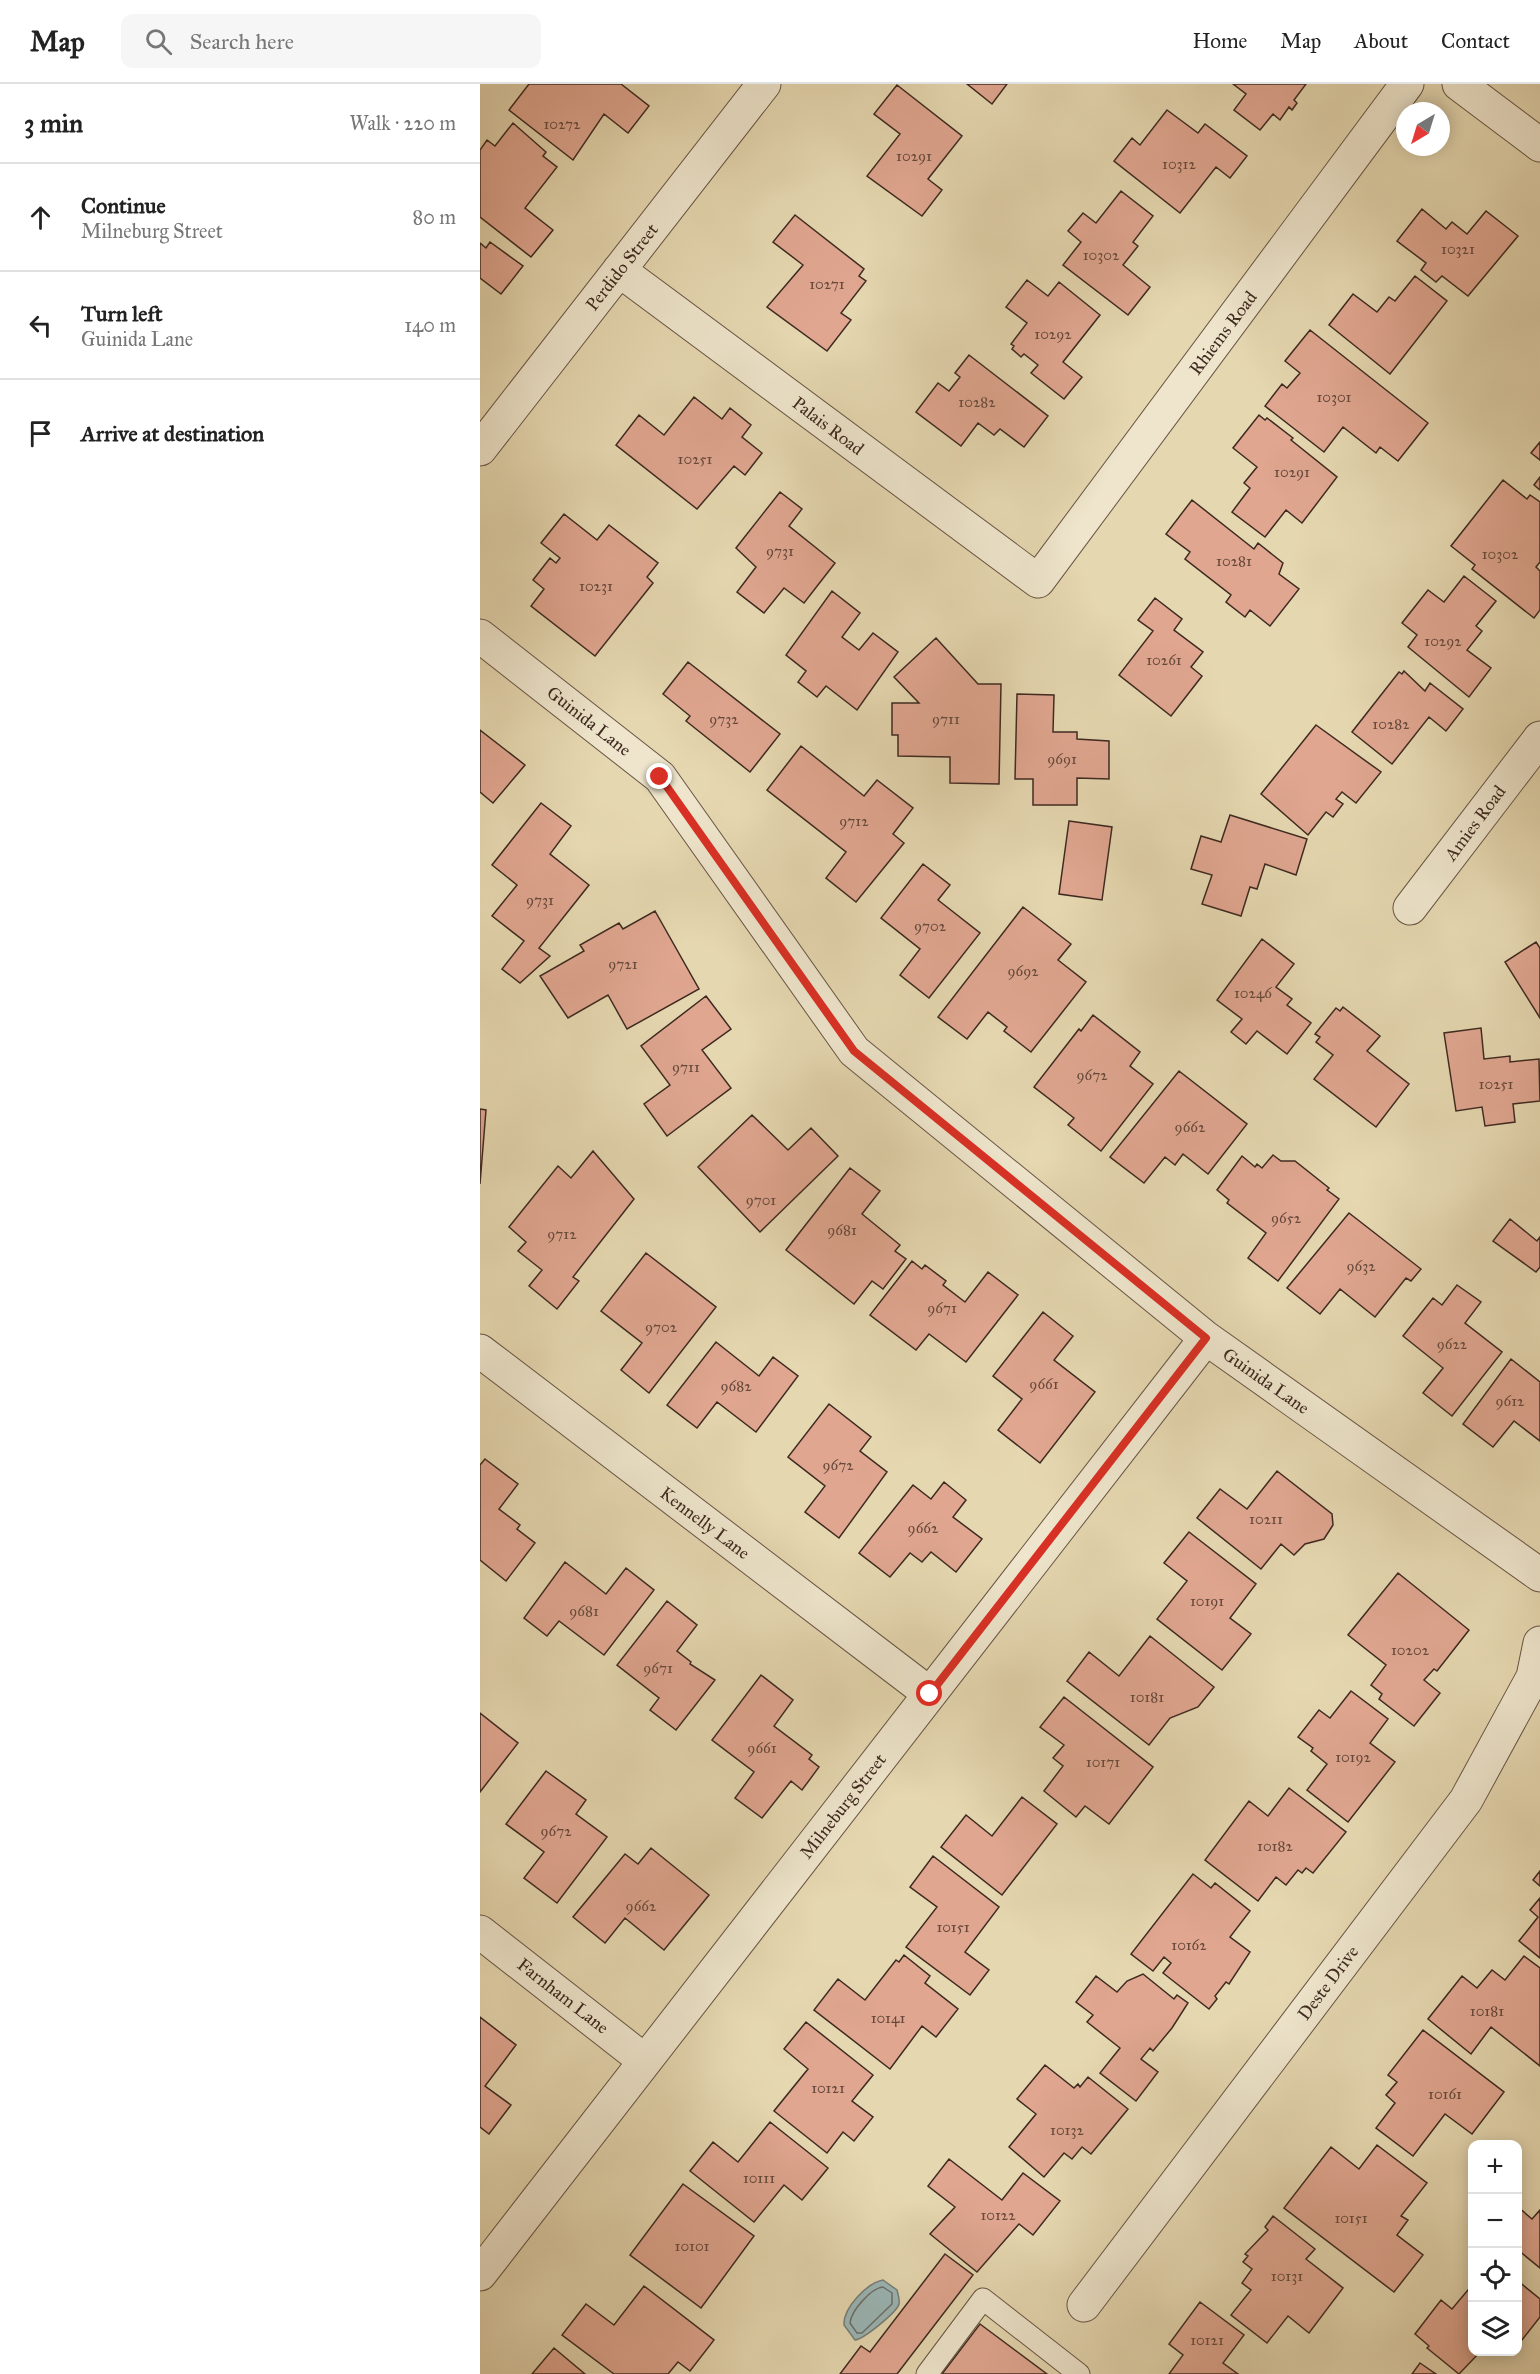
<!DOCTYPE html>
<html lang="en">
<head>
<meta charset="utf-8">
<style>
  :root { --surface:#fff; --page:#f6f6f6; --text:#222; --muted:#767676; --line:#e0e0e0 }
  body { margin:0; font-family:"IM FELL Great Primer",serif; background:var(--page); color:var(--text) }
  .controls { position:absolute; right:18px; bottom:18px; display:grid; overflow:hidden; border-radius:12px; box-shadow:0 3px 15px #0003 }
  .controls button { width:54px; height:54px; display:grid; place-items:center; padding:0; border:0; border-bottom:2px solid var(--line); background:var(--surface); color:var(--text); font:30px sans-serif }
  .compass { position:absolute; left:916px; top:18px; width:54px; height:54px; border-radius:50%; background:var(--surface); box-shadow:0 3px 15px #0003; rotate:218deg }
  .stop { position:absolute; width:18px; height:18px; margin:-14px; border:4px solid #d93025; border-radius:50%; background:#fff }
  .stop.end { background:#d93025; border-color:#fff; box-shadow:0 2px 6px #0008 }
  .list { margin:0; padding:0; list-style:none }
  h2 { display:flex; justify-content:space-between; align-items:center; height:78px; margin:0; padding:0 24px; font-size:26px }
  h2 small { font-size:20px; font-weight:400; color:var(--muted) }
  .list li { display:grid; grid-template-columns:39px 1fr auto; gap:18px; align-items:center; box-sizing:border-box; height:108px; padding:0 24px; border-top:2px solid var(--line) }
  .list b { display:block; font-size:22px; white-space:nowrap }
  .list p { margin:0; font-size:20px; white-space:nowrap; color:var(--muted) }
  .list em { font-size:20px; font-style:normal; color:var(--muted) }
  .icon { flex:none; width:33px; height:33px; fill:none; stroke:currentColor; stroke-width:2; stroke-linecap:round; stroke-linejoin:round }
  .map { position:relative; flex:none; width:1060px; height:2290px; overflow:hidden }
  header { display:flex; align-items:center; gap:36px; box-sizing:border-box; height:84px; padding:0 30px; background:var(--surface); border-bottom:2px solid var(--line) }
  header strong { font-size:28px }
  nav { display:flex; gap:33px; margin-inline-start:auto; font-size:21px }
  .search { width:420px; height:54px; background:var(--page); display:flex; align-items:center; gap:15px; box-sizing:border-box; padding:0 21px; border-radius:12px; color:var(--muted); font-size:22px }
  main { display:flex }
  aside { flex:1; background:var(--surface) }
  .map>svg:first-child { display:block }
  .water { fill:#9bb7b7; stroke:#767f7b; stroke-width:1.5 }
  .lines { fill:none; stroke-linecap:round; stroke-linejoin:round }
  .shore { stroke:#6c706c; stroke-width:1.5 }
  .building { fill:#e0a690; stroke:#3e2a20; stroke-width:1.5 }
  .service-casing { stroke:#685544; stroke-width:23 }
  .minor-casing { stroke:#685544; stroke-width:35 }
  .service { stroke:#eee5cc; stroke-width:21 }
  .minor { stroke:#eee5cc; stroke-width:33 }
  .route { stroke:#d93025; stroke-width:8 }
  .labels { text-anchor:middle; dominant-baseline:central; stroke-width:5; stroke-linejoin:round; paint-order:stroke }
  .number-label { font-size:15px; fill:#66493c }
  .street-label { font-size:18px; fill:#3e2a20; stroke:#eee5cc }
</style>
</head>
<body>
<header>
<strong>Map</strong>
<div class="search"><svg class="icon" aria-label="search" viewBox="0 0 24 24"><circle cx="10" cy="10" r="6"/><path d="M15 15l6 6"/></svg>Search here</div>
<nav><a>Home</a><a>Map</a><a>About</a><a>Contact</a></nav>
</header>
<main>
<aside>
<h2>3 min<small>Walk · 220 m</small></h2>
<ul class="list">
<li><svg class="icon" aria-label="ahead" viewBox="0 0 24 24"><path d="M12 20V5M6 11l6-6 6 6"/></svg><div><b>Continue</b><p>Milneburg Street</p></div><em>80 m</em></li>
<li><svg class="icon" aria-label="left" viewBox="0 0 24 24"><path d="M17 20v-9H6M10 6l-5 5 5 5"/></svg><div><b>Turn left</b><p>Guinida Lane</p></div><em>140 m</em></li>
<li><svg class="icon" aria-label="arrive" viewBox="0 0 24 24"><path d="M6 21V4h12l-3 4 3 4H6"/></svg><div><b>Arrive at destination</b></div></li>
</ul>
</aside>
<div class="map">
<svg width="1060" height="2290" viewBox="0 0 1060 2290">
  <rect width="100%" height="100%" fill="#e5d7b0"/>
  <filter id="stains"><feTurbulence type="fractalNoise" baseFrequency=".00333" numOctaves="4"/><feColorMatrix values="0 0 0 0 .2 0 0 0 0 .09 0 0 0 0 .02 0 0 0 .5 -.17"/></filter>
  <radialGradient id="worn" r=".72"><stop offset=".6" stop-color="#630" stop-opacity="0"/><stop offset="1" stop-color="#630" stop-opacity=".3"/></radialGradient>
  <path class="water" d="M403,2196l14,10c1,4 3,10 2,14 -2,8 -35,35 -44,36l-11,-15c-1,-17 23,-42 39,-45z"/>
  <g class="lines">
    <path class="shore" d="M403,2203l9,6v11l-30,29h-5l-7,-10c1,-12 21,-35 33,-36z"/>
  </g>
  <path class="building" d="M49,0h92l28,22 -21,27 -24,-19 -31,46 -64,-50z
    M487,0h40l-15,20z
    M753,0h73l-12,16 3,3 -5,7 -3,-3 -9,13 -7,-6 -13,16 -26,-20 12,-16z
    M417,1l65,51 -34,43 14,11 -20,26 -55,-40 33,-42 -26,-20z
    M687,26l31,23 7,-9 42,32 -17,22 -14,-11 -36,46 -66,-52 18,-23 8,7z
    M33,39l33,29 -3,4 14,11 -32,41 28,22 -22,27 -51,-40v-67l7,-10 8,6z
    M641,107l32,25 -20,26 5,4 -15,19 27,22 -22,28 -65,-50 18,-23 -13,-11 15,-18 13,10z
    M942,125l24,20 6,-7 15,12 19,-23 32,25 -50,60 -26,-20 -6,6 -15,-12 5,-7 -29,-22z
    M315,131l69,54 -5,7 7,5 -25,32 10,7 -24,31 -60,-44 36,-42 -30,-23z
    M10,158l33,24 -22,28 -21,-16v-35l6,5z
    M935,192l32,25 -57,73 -61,-49 24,-31 24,18 12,-15 6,4z
    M547,196l21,16 11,-14 41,33 -37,47 19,15 -18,22 -33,-26 7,-8 -14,-11 -3,3 -9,-8 2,-3 -3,-2 16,-21 -21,-16z
    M830,246l118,93 -30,38 -18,-14 -4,6 -33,-26 -19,25 -59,-46 17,-22 5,4 13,-15 -15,-12z
    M489,271l79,61 -24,31 -24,-18 -6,6 -16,-12 -17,23 -45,-34 22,-29 11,8 11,-14 -5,-4z
    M214,313l28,22 8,-11 21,17 -9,12 20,16 -17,22 -11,-9 -37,43 -81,-64 23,-30 25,20z
    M779,331l6,5 2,-2 26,20 -2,2 46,37 -35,46 -16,-13 -21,27 -33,-25 18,-24 -6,-5 13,-16 -24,-19z
    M1060,358v18l-9,-7z
    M1060,393v13l-6,-5z
    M1023,396l24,19 3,-4 10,7v60l-4,5 4,4v39l-6,8 -62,-49 3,-4 -24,-19z
    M300,408l22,17 -13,17 46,37 -31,40 -20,-15 -20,25 -27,-21 19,-25 -20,-19z
    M712,416l62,49 4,-6 25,20 -4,11 20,15 -29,37 -20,-16 -5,7 -19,-15 5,-7 -46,-36 5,-7 -24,-18z
    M84,430l33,26 12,-15 49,38 -11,14 6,6 -58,73 -64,-50 13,-17 -11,-9 17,-22 6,5 4,-5 -19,-15z
    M984,492l32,25 -20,25 6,5 -15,19 24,18 -22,29 -61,-50 9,-12 -15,-12 26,-33 16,12z
    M352,507l28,22 -18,24 17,13 14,-17 25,19 -41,58 -31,-24 -9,11 -19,-15 8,-11 -20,-16z
    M675,514l27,21 -8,11 29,22 -12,15 11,9 -31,40 -52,-41 34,-44 -15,-11z
    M456,554l42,46h23l-2,100 -49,-1v-26l-52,-1v-21h-6v-32h27l-25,-26z
    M208,578l92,72 -30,38 -64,-51 4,-5 -27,-22z
    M924,587l21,20 5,-8 33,26 -17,22 -17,-14 -37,47 -40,-32 47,-60 3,2z
    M537,610l37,1 -1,37h24v7l32,2v38l-32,-1v27h-44v-26h-18z
    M836,641l65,47 -25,31 -14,-11 -6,7 7,5 -10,13 -7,-5 -18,23 -47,-41z
    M0,646l45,35 -32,38 -13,-11z
    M321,662l63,50 13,-16 36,28 -20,26 11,9 -48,59 -30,-24 20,-26 -79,-62z
    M61,719l30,23 -21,28 39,31 -50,63 11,8 -30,27 -18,-14 22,-28 -32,-25 25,-31 -25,-20z
    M750,731l77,24 -11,36 -31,-11 -8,25 -7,-2 -9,29 -39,-12 10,-29 -21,-6 10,-33 20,6z
    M589,737l43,6 -10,73 -43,-6z
    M443,780l27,21 -12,15 42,33 -51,65 -29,-23 20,-26 -39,-31z
    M543,823l48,37 -13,16 28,22 -55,70 -27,-21 3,-4 -19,-15 -21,27 -29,-22z
    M175,827l44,78 -72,40 -19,-34 -40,23 -28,-42 44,-25 -4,-6 39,-22 4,6z
    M782,855l32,25 -18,23 16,12 -5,6 24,18 -24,31 -30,-23 -11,13 -15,-12 11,-13 -25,-19z
    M1056,858l4,6v70l-35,-56z
    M226,912l25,33 -29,21 29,38 -64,48 -23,-32 26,-19 -29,-39z
    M863,923l37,29 -13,15 42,33 -33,43 -62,-48 19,-24 -17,-13 4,-5 -5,-3 21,-26 4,3z
    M613,931l47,37 -10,14 23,18 -52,67 -33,-26 6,-7 -40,-31 45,-58 2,2z
    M1001,944l3,31 26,-3v6l29,-3 1,42 -27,3 2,18 -30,4 -3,-19 -26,4 -12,-78z
    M699,987l68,53 -39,50 -25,-20 -8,11 -10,-8 -21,26 -34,-26z
    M0,1025l6,1 -6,74z
    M272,1031l36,35 23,-22 27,28 -78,76 -62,-65z
    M113,1067l41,48 -61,78 6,4 -22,28 -28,-23 13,-16 -24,-19 8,-9 -17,-15 49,-61 13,12z
    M793,1071l8,6h14l34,27 -2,2 12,9 -61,82 -30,-23 18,-25 -39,-30 2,-3 -12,-10 25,-34 13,11 2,-3 5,4z
    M370,1084l30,23 -18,23 38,31 -5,6 11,8 -23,30 -11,-8 -18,23 -68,-54z
    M869,1129l72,56 -10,12 -5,-3 -31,39 -35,-28 -20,25 -33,-26z
    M1030,1135l27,22 3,-4v30l-4,5 -43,-31z
    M166,1169l70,54 -67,86 -28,-23 21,-27 -41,-32z
    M432,1177l10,8 3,-4 21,16 -3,4 22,17 23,-30 30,23 -52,67 -37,-28 -13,16 -46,-35z
    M977,1201l24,17 -16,21 37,29 -50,64 -29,-23 20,-25 -40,-32 30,-38 9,7z
    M563,1228l30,24 -19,24 41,32 -55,71 -42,-33 24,-31 -29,-23z
    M236,1258l43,34 14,-19 25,19 -42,56 -39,-30 -20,26 -30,-23z
    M1031,1275l29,23v59l-26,-20 -21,26 -30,-23z
    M349,1320l42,33 -11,14 27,21 -48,66 -34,-26 20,-26 -37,-29z
    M5,1375l33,25 -19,25 21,16 -3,4 18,14 -29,38 -26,-21v-95z
    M797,1387l55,43 1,11 -9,14 -19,5 -11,11 -13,-11 -20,25 -64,-51 23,-29 27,20z
    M464,1398l22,18 -13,17 29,22 -26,33 -25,-20 -9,10 -12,-9 -20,24 -31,-24 54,-68 18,14z
    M709,1448l67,52 -26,34 21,16 -29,36 -65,-51 30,-38 -23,-18z
    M85,1478l41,32 20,-26 28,22 -50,65 -45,-34 -12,15 -23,-18z
    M918,1489l71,57 -32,41 -3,-2 -10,11 16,13 -26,33 -35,-27 3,-5 -11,-9 15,-20 -38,-30z
    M187,1517l30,24 -20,26 14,11 -1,2 25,16 -39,50 -26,-20 9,-12 -42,-33z
    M670,1552l64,51 -16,20 -28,11 -21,27 -82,-64 22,-29 30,24z
    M281,1591l32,25 -19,26 38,29 -3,4 10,8 -17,23 -11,-9 -29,37 -27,-20 19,-26 -42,-32z
    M871,1607l37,28 -18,24 25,19 -47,60 -41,-32 20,-26 -16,-13 2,-3 -15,-11 21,-27 11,8z
    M584,1613l89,70 -44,57 -24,-18 -9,11 -32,-26 19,-25 -10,-8 11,-13 -24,-18z
    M0,1629l38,30 -38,49z
    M66,1687l40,29 -10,14 31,23 -50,66 -33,-25 20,-26 -38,-28z
    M809,1704l57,44 -33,41 -7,-5 -4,5 -4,-3 -12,15 -10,-8 -18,24 -53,-41 44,-59 19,15z
    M542,1713l35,27 -55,71 -61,-48 25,-32 26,21z
    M171,1764l58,47 -45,55 -39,-32 -20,25 -32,-26 52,-63 13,10z
    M453,1772l66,51 -34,45 24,18 -19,25 -64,-48 31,-40 -27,-20z
    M1060,1787v15l-7,-6z
    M713,1790l18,14 4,-5 35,28 -20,26 20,15 -21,32 -3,-2 -11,14 2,3 -8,10 -46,-36 8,-10 -7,-6 -11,14 -22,-17z
    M1060,1814v60l-21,-17 19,-24 -8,-7z
    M424,1871l26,21 -5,7 33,26 -22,28 -14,-11 -32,43 -76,-59 24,-31 27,21 31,-40 3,2z
    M1044,1872l16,12v98l-49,-39 -20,27 -43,-35 34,-43 15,12 15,-18 13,10z
    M663,1890l31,25 3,-4 11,8 -16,25 -19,23 -3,-3 -9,11 17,13 -22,29 -36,-28 20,-25 -33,-26 6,-7 -17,-13 20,-26 21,16 10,-11z
    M0,1933l36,28 -31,41 26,19 -22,29 -9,-7z
    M326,1938l67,53 -21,26 21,16 -19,24 -11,-9 -16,21 -53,-42 34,-42 -24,-20z
    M943,1946l81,62 -32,42 -27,-20 -32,42 -37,-28 19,-25 -9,-8 11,-13 -9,-7z
    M565,1981l29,23 4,-4 2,3 8,-10 40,32 -37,45 -9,-7 -10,12 -8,-6 -20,24 -35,-30 27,-33 -19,-15z
    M290,2038l58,46 -26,32 -18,-15 -30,37 -64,-51 23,-29 25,20z
    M897,2061l50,38 -26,33 7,4 -11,15 26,20 -29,37 -110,-84 47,-61 28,22z
    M469,2075l53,41 21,-27 37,28 -27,34 -14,-11 -42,48 -47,-38 25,-27 -27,-21z
    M203,2100l71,52 -53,72 -71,-53z
    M1038,2123l14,12 8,-9v58l-22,-18z
    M793,2132l42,33 -9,10 37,29 -34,45 -21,-17 -21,27 -36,-28 20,-25 -9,-7 10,-14 -9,-7 5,-6 -3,-2 23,-24 -3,-3z
    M465,2170l28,21 -76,99h-57l21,-28 9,6z
    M1038,2197l22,18v18l-22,28z
    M993,2200v68h7l-21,22 -32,-26 2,-2 -14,-12 26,-34 11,9z
    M164,2202l70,54 -24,31 -12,-9 -10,12h-54l-52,-39 24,-31 28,21z
    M720,2218l44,33 -21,28 15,11h-69l14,-19 -14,-11z
    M500,2240l67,50h-105z
    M74,2264l31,26h-53z
    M940,2279l16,11h-24z"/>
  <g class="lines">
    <g class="service-casing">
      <path id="service" d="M447,2290l56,-75 96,75"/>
    </g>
    <g class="minor-casing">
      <path id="minor" d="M979,0l81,61
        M139,186l419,311 369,-497
        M0,365l284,-365
        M0,552l180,141 194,274 352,287 334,237
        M930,824l130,-170
        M0,1267l450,343
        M0,1848l165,129
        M0,2190l726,-936
        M604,2221l382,-505 67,-123 7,-34"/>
    </g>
    <use href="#service" class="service"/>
    <use href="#minor" class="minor"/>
  </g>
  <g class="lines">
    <path class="route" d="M180,693l194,274 352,287 -276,356"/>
  </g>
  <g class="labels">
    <g class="number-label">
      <text x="82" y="40">10272</text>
      <text x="434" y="72">10291</text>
      <text x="699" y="80">10312</text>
      <text x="978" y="165">10321</text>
      <text x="621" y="171">10302</text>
      <text x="347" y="200">10271</text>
      <text x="573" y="250">10292</text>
      <text x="854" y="313">10301</text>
      <text x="497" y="318">10282</text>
      <text x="215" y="375">10251</text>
      <text x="812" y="388">10291</text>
      <text x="300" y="467">9731</text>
      <text x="1020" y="470">10302</text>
      <text x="754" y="477">10281</text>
      <text x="116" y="502">10231</text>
      <text x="963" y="557">10292</text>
      <text x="684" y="576">10261</text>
      <text x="244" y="635">9732</text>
      <text x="466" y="635">9711</text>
      <text x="911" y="640">10282</text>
      <text x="582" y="675">9691</text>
      <text x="374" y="737">9712</text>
      <text x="60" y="816">9731</text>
      <text x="450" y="842">9702</text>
      <text x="143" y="880">9721</text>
      <text x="543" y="887">9692</text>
      <text x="773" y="909">10246</text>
      <text x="206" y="983">9711</text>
      <text x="612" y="991">9672</text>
      <text x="1016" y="1000">10251</text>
      <text x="710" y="1043">9662</text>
      <text x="281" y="1116">9701</text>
      <text x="806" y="1134">9652</text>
      <text x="362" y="1146">9681</text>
      <text x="82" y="1150">9712</text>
      <text x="881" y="1182">9632</text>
      <text x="462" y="1224">9671</text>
      <text x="181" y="1243">9702</text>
      <text x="972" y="1260">9622</text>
      <text x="564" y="1300">9661</text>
      <text x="256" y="1302">9682</text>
      <text x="1030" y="1317">9612</text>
      <text x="358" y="1381">9672</text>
      <text x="786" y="1435">10211</text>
      <text x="443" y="1444">9662</text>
      <text x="727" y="1517">10191</text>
      <text x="104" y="1527">9681</text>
      <text x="930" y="1566">10202</text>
      <text x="178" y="1584">9671</text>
      <text x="667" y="1613">10181</text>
      <text x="282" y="1664">9661</text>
      <text x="873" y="1673">10192</text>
      <text x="623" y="1678">10171</text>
      <text x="76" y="1747">9672</text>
      <text x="795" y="1762">10182</text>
      <text x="161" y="1822">9662</text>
      <text x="473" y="1843">10151</text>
      <text x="709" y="1861">10162</text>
      <text x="1007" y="1927">10181</text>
      <text x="408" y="1934">10141</text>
      <text x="348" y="2004">10121</text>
      <text x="965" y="2010">10161</text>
      <text x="587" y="2046">10132</text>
      <text x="279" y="2094">10111</text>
      <text x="518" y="2131">10122</text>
      <text x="871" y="2134">10151</text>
      <text x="212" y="2162">10101</text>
      <text x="807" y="2192">10131</text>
      <text x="727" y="2256">10121</text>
    </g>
    <g class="street-label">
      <text transform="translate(142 183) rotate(-52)">Perdido Street</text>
      <text transform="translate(743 249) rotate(-53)">Rhiems Road</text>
      <text transform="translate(348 342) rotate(37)">Palais Road</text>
      <text transform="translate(109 637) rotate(38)">Guinida Lane</text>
      <text transform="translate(995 739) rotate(-53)">Amies Road</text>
      <text transform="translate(786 1297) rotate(35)">Guinida Lane</text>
      <text transform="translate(225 1439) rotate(37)">Kennelly Lane</text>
      <text transform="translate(363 1722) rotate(-52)">Milneburg Street</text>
      <text transform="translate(848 1899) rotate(-53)">Deste Drive</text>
      <text transform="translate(83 1912) rotate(38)">Farnham Lane</text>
    </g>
  </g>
  <rect width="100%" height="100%" filter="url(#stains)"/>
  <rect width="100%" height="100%" fill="url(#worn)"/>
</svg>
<div class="controls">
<button>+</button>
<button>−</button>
<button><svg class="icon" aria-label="locate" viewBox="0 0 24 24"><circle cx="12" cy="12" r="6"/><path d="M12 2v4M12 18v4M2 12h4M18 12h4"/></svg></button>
<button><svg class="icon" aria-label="layers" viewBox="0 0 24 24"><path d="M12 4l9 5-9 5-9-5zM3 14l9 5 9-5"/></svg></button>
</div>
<svg class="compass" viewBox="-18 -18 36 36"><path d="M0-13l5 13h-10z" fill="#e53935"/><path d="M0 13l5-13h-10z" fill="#767676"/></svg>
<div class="stop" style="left:450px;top:1610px"></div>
<div class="stop end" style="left:180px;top:693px"></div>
</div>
</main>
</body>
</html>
